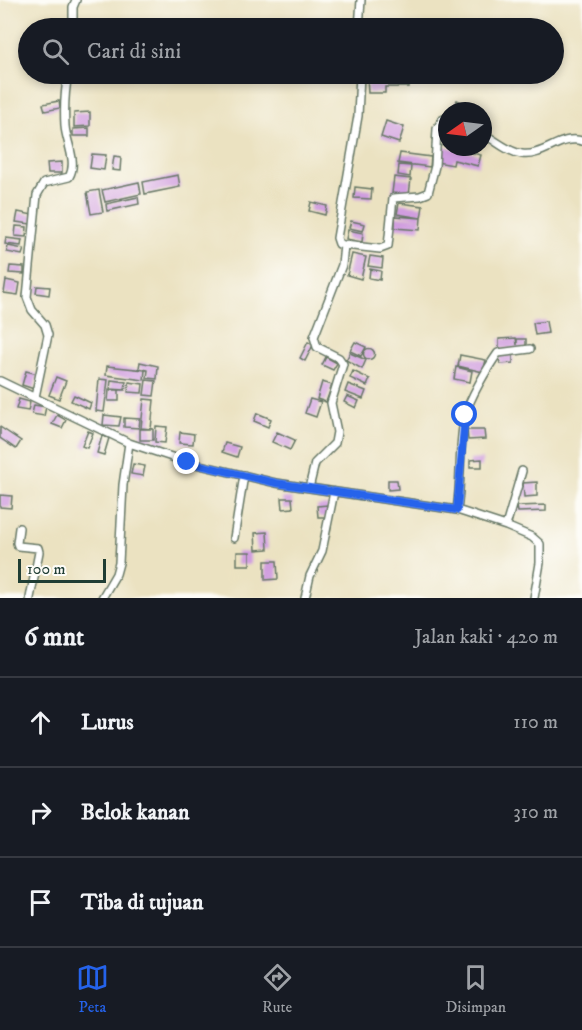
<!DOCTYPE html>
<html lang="id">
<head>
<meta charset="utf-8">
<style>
  :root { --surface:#171b24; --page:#20242c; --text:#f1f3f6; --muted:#9ea1a6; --line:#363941; --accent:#2563eb }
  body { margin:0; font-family:"IM FELL DW Pica",serif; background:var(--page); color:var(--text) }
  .compass { position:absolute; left:438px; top:102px; width:54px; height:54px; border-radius:50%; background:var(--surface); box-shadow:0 3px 9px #0003; rotate:256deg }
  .scale { position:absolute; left:18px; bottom:15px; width:88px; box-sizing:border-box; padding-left:6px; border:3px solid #1f3d34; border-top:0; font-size:16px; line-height:21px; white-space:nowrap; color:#1f3d34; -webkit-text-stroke:4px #fdfcf7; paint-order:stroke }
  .stop { position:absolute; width:18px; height:18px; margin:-14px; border:4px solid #2563eb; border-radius:50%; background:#fff }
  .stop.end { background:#2563eb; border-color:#fff; box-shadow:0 2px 6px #0008 }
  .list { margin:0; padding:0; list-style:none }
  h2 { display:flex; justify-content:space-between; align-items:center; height:78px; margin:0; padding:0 24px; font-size:26px }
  h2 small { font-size:20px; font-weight:400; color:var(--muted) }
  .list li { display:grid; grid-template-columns:39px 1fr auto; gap:18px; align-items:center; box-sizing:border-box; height:90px; padding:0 24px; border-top:2px solid var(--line) }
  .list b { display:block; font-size:22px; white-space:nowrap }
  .list em { font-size:20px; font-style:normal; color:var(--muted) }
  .icon { flex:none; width:33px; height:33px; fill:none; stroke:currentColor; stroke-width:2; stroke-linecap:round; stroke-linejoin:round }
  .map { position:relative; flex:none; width:582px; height:598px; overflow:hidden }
  .search { position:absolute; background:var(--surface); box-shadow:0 3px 9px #0003; left:18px; right:18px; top:18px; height:66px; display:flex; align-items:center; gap:15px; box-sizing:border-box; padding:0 21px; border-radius:33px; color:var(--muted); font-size:22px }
  .sheet { height:348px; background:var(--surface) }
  nav { display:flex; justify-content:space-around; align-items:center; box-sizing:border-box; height:84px; border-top:2px solid var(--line); background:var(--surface); font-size:16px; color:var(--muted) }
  nav a { display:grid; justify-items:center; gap:3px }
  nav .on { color:var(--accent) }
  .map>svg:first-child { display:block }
  .building { fill:#d09ddf }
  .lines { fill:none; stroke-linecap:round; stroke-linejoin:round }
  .minor-casing { stroke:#667765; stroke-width:10 }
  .minor { stroke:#fff; stroke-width:7 }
  .route { stroke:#2563eb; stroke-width:8 }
</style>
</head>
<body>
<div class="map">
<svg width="582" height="598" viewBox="0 0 582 598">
  <rect width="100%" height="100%" fill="#fdfcf7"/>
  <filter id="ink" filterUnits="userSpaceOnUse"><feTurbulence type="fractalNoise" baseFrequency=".0167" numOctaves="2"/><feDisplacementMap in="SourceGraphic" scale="12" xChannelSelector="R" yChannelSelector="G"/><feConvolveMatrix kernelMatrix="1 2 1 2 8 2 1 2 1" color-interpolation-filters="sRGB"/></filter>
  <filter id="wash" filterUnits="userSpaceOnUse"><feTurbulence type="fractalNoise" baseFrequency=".008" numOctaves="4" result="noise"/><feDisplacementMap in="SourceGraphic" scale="24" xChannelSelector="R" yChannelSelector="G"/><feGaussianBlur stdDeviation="1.35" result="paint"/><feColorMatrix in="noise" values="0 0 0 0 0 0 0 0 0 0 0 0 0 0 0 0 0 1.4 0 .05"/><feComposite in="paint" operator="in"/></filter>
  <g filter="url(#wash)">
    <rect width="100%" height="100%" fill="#ebe2c1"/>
    <g id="blocks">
      <path class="building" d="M409,75v12h-24v6h-17l-1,-17z
        M457,100l14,7 -2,4h-8l-7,-3z
        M59,101l1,7 -15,3 -2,-7z
        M90,112v14l-16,1v-14z
        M386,121l18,6 -5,16 -18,-6z
        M89,128v8h-16v-7z
        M440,145l41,10 -3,11 -24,-6 -1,5 -17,-3z
        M400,153l31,4 -1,10 -32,-4z
        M92,154l14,1 -2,15 -14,-2z
        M114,156l7,1 -1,14 -8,-1z
        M62,162v11h-14l-1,-10z
        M399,165l12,1 -1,11 -12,-2z
        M178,175l2,12 -35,7 -2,-12z
        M394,177l17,2 -2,16 -17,-2z
        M139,182l2,12 -36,8 -3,-12z
        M355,187l17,2 -1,10 -17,-1z
        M99,190l4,22 -12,2 -4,-22z
        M138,197l1,7 -32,7 -1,-7z
        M311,202l16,4 -2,9 -16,-4z
        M399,203l24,3 -2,12 -24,-4z
        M18,212l15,3 -2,9 -15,-2z
        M395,216l26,2 -1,12 -25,-2z
        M351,221l14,3 -2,7 -14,-3z
        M16,226l11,1 -1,10 -11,-1z
        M348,230l15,3 -1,9 -16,-3z
        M6,238l16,2 -1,6 -16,-2z
        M8,246l16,3 -2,6 -15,-3z
        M352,254l14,3 -5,22 -14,-4z
        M370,256l13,2 -1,10 -14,-2z
        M10,266l14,1v7l-15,-1z
        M370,269l11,2 -1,9 -11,-2z
        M6,280l14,3 -2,12 -14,-2z
        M37,286l13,1 -1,8 -13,-2z
        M546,321l2,12 -13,2 -2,-12z
        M516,338l1,7v-6h9v9l-27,1v-10z
        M308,342l5,3 -8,16 -5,-3z
        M355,342l11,5 -5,9 -11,-5z
        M363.5 354a5.5 5.5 0 1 1 11 0a5.5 5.5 0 1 1-11 0Z
        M350,353l16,7 -4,9 -16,-9z
        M460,355l26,5 -3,12 -25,-6z
        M513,355v8l-13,1 -1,-8z
        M326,357l11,6 -4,7 -11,-5z
        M140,362l18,4 -1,13 -10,-1 1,-8 -9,-2z
        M107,366l38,4 -1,10 -38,-5z
        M456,367l16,4 -2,11 -16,-3z
        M26,371l12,3 -4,15 -12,-4z
        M353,371l17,8 -3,7 -17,-8z
        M56,377l10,4 -7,18 -10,-4z
        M99,379l9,1 -4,32 -8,-1z
        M111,380l15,2 -1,8 -15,-1z
        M146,380l10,1 -2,15 -10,-1z
        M129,382l14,2 -1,9 -14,-1z
        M322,382l10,3 -6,17 -9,-3z
        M348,384l18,7 -3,8 -18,-7z
        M109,390h10v11h-11z
        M74,395l17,8 -2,6 -18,-8z
        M347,396l12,5 -3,7 -12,-6z
        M19,399l11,3 -2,9 -12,-2z
        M144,399l10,1 -3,29 -10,-1z
        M310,399l11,3 -5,15 -11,-4z
        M34,405l12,2 -2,9 -12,-2z
        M257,413l14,6 -3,8 -14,-6z
        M57,415l9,5 -4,8 -10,-4z
        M104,415l17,2 -2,9 -16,-1z
        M124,418l16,1 -1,9 -15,-1z
        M156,426l11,1 -2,16 -10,-1z
        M0,427l21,14 -5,8 -16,-11z
        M140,429h13v11h-13z
        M467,430h17l1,9 -17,1z
        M88,431l5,2 -6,15 -5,-2z
        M180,432l14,2 -1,10 -14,-1z
        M277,432l18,8 -5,10 -18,-8z
        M102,436l7,2 -5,17 -7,-2z
        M225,443l15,4 -3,10 -15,-5z
        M482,459v8h-12v-7z
        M133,464l12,2 -2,10 -12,-2z
        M388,480h9l1,9 -10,1z
        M537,482v14l-13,1 -1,-14z
        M0,495l12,1 -1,12 -11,-1z
        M282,498h10l1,10 -10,1z
        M328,505l1,12h-11l-1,-11z
        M546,505v6l-28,1 -1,-6z
        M267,532l1,17 -12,1 -1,-17z
        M237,552h13v13h-13z
        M265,561h12l1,18 -13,1z"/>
    </g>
  </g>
  <g filter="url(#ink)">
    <use href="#blocks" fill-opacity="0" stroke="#667765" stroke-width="1.5"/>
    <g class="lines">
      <g class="minor-casing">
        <path id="minor" d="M73,28v-21l3,-7
          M359,28l2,-28
          M483,134c13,6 24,18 39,20 21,3 40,-20 60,-13
          M344,245l36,4 8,-3 5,-48 27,-2 8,-3 7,-27 2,-37 5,-9 5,-2
          M0,381l129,62 58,19 89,21 181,27 49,16 26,11 8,7v19l-6,35
          M35,397l13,-62 -3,-10 -13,-15 -5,-13 10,-102 7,-12 25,-6c9,-15 -3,-35 -4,-51 -1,-17 0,-36 3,-52
          M309,488l6,-25 20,-20 2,-11 -6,-29 12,-39 -4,-6 -22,-11 -3,-10 28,-72 2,-20 -5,-1 -2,-6 21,-122 2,-42
          M457,510c5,-31 1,-64 8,-94 4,-17 23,-49 33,-63l32,-4
          M506,526l16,-55
          M19,528l-2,15 1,3 20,2 1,4 -9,46
          M234,538l10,-63
          M102,598l14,-24 3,-11 4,-78 6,-42
          M305,598l5,-22 12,-25 12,-59"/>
      </g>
      <use href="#minor" class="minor"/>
    </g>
  </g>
  <g class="lines" filter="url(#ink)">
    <path class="route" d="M187,462l89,21 181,27 8,-95"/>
  </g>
</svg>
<svg class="compass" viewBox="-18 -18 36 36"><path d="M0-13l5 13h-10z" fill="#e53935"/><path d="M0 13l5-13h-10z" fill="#9ea1a6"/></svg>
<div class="scale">100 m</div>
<div class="stop" style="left:465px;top:415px"></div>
<div class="stop end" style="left:187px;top:462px"></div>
<div class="search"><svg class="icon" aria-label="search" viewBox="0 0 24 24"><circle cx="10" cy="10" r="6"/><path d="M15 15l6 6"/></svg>Cari di sini</div>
</div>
<section class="sheet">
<h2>6 mnt<small>Jalan kaki · 420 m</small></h2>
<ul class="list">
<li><svg class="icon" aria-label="ahead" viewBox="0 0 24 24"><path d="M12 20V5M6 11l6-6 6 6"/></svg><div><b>Lurus</b></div><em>110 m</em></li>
<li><svg class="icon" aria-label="right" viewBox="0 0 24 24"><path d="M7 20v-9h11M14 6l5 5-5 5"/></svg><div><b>Belok kanan</b></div><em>310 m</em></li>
<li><svg class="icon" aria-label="arrive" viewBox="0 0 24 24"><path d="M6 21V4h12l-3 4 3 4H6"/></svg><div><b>Tiba di tujuan</b></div></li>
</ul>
</section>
<nav>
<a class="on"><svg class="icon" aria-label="map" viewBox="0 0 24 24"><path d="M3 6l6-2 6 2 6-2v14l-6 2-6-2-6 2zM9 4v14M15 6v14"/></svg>Peta</a>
<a><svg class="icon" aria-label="directions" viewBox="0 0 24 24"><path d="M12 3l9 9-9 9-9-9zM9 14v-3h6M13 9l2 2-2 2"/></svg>Rute</a>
<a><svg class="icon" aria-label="saved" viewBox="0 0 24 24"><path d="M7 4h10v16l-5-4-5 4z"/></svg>Disimpan</a>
</nav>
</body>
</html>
